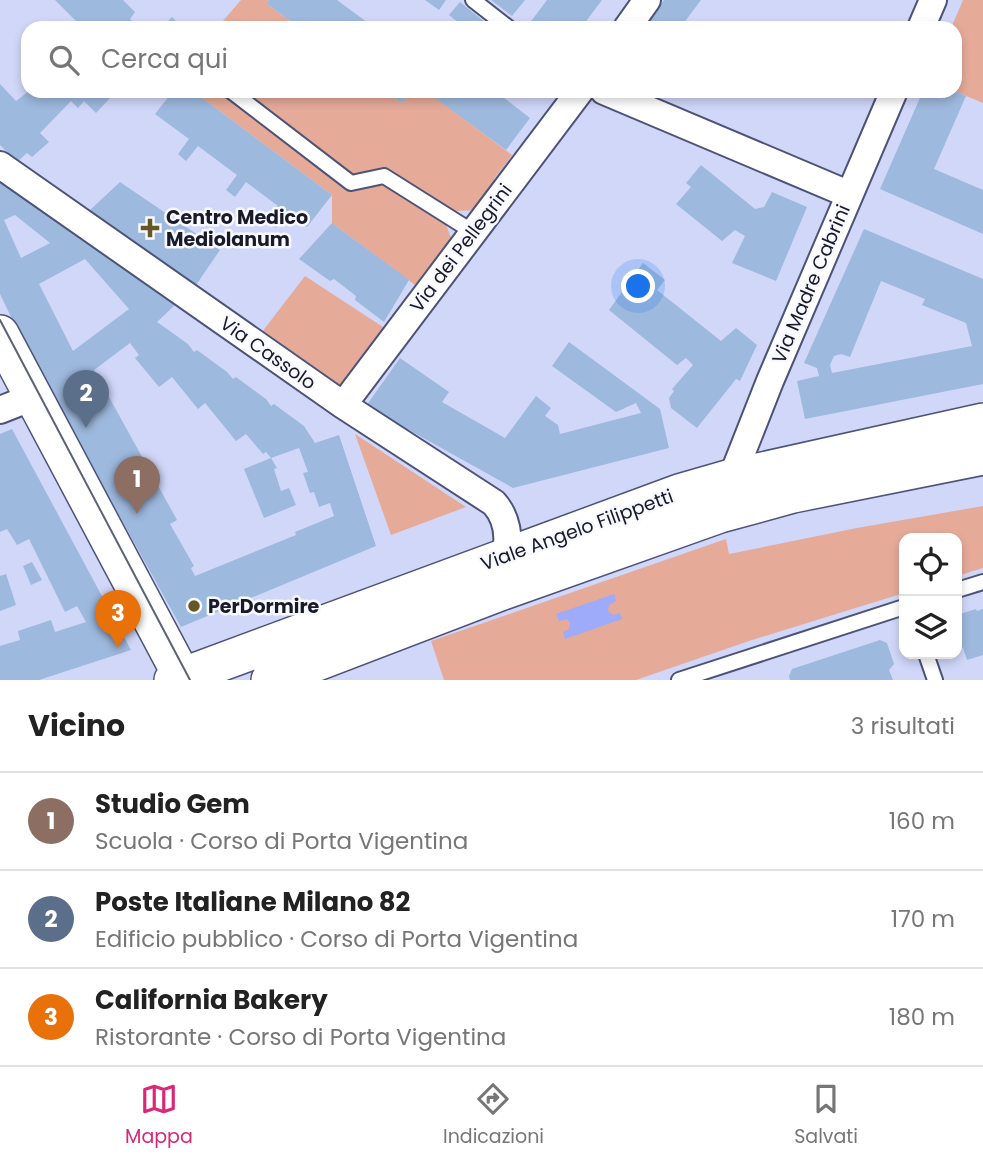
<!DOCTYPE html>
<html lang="it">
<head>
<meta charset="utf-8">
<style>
  :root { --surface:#fff; --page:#f6f6f6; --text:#222; --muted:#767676; --line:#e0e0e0; --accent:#db2777 }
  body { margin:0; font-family:Poppins,sans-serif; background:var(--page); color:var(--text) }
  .controls { position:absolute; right:21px; bottom:21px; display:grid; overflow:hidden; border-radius:14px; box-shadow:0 4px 10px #0003 }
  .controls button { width:63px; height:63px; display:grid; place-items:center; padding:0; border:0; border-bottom:2px solid var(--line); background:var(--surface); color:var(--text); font:35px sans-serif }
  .you { position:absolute; left:639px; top:287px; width:24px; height:24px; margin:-18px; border:5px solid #fff; border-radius:50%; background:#1a73e8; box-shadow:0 0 0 10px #1a73e833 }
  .badge { display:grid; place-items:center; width:46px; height:46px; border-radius:50%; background:var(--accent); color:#fff; font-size:23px; font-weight:700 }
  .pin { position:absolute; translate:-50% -58px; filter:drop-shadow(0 2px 4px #0008) }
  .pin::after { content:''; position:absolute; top:37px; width:24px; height:21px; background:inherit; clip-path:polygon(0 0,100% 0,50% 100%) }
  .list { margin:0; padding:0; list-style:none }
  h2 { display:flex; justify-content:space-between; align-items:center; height:91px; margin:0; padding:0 28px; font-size:30px }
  h2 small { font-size:23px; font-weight:400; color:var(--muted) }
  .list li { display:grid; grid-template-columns:46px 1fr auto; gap:21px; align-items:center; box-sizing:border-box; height:98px; padding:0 28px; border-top:2px solid var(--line) }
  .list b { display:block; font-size:26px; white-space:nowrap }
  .list p { margin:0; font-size:23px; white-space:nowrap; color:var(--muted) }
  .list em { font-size:23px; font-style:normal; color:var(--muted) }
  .icon { flex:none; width:38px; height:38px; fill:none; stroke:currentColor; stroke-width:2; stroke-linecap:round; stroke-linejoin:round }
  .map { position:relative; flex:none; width:983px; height:680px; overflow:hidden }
  .search { position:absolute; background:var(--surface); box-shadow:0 4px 10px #0003; left:21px; right:21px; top:21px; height:77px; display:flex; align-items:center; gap:18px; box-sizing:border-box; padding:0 24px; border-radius:21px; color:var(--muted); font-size:26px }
  .sheet { height:385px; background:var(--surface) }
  nav { display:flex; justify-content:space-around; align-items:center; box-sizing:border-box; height:98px; border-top:2px solid var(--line); background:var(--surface); font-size:19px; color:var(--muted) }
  nav a { display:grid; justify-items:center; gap:4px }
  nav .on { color:var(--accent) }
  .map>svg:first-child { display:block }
  .green { fill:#e6aa99 }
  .water { fill:#9eaafa }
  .building { fill:#9eb9de; fill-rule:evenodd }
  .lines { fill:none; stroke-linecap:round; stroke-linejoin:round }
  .lane-casing { stroke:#4d5378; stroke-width:18 }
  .street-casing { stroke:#4d5378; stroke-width:30 }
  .secondary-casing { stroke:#4d5378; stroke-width:40 }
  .lane { stroke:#fff; stroke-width:14 }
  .street { stroke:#fff; stroke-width:26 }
  .secondary { stroke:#fff; stroke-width:37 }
  .tram { stroke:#5e6279; stroke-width:2 }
  .poi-dot { fill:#645926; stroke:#f8f9fe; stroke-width:2.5 }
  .labels { text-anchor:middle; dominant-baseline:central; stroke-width:5; stroke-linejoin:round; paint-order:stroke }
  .poi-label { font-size:19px; font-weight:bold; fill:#181a2a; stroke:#f8f9fe; text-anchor:start }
  .street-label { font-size:19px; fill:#181a2a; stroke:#f8f9fe }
</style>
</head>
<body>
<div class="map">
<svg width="983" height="680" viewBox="0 0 983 680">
  <rect width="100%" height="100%" fill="#d0d7f9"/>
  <path class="green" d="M241,0h28l-2,4 33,24h-83z
    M963,0h20v103l-29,-12 1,-63h-4z
    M193,91h192l17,12 10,-12h22l-2,4 80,60 -18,24 1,10 -15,21 -24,1 -10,14 8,20 -12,16 -12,4 -15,20 -83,-62v-28z
    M305,276l78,51 1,10 -41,52 -81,-57z
    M355,434l111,73 -75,28z
    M983,506v62l-26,8v-38h-53v55l-155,48 -113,39h-192l-13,-39 295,-102 3,15 128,-26z"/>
  <path class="water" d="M614,594l2,7 -7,4 -1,6 5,4 7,-2 2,6 -57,20 -2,-7 6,-3 1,-6 -3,-4 -8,2 -3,-7z"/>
  <path class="building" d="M55,0h68l12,12 -5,7 9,9h-56z
    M269,0h68l38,28h-75l-33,-24z
    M425,0h21l-7,10z
    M491,0h34l-13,16z
    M547,0h55l-21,28h-55z
    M664,0h37l-21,28h-37z
    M460,2l26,21 -4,5h-17l-16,-13z
    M172,17l11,11h-26l7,-7 2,2z
    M0,84l16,17 13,-10h93l-7,7 -2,-3 -17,18 -12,-12 -6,7 -7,-7 -31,32 9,9 -17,15 -5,-4 -10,9 -17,-17z
    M173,91h20l139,104 -25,32 -20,-15 -11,16 -9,-7 11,-15 -32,-24 -11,15 -9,-7 11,-15 -39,-29 -12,15 -8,-7 11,-15 -34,-25z
    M385,91h27l-10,12z
    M434,91h61l35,27 -24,32 -75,-55z
    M923,91h31l12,5 -32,73 49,21v44l-103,-45z
    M701,165l54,44 9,-2 8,-15 35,15 -31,74 -44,-18 13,-27 -10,-6 -13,11 -46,-37 15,-17 -5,-4z
    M0,181l177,122 -20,19 31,22 6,8 3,-2 30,22 6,7 3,-2 30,22 5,7 3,-2 30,22 11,17 24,-8 37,111 -195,81 -126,-227 -3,2 -52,-108zM15,215l35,28 -29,15 -17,-38zM85,259l44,50 -56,42 -34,-67zM130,343l9,12 -4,3 24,29 13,-10 26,32 7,-6 31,38 10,-7 17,20 3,-2 5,6 28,-10 9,24 -5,1 7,20 4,-1 5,15 11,-4 4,13 -39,16 1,3 -101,41 -4,-8 3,-2 -24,-42 7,-4 -83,-150z
    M120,182l100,68 -24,35 -107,-74z
    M332,223l77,57 -25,42 -29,-22 1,-4 -22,-17 -4,2 -31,-22z
    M864,229l119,50v105l-178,35 -8,-38 22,-5 -2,-8 -13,-5zM881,281l44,18 -3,6 44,18 6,23 -140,27 -2,-8 4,-9 7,-2 9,3z
    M643,263l22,17 -8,10 64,51 15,-13 21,17 -17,36 -4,-2 -39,49 -26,-20 -2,-10 5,-7 -2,-2 21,-24 -7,-7 -9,7 -68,-55z
    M569,342l91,67 9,39 -156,40 -147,-82 34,-48 49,34 -7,10 63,36 31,-42 15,12 -6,8 13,9 2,9 81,-21 -5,-10 -20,9 -64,-46z
    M12,429l119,221 -92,30h-39v-34l20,-6 -2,-9 33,-11 4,12 31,-10 -9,-16 -12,6 -36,-73 -12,6 -10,-16 -7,3v-98z
    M271,458l6,10 -3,1 7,22 8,-3 7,17 -32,13 -20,-49z
    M32,562l10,18 -11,5 -8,-19z
    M6,574l10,31 -16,6v-35z
    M976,609l1,2 6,-2v46l-16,5 -4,-12 -4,-3 -2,-6v-24z
    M880,640l7,3 7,21 -5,6 4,10h-103l-1,-4 3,-7z"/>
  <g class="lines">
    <g class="lane-casing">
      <path id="lane" d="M473,0l36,28
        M231,91l120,92 33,-7 89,56
        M957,590l26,-8
        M926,654l9,26
        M679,680l225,-73"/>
    </g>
    <g class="street-casing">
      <path id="street" d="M627,28l20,-28
        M921,28l12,-28
        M604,91l244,103
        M0,165l343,240 151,98c13,15 16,34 11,53
        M343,405l237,-314
        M0,410l33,-13
        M727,490l43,-109 124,-290"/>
    </g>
    <g class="secondary-casing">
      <path id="secondary" d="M0,334l184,346
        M173,680l506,-187 52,-15 252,-56
        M270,680l230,-88 220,-78 73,-20 190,-38"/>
    </g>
    <use href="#lane" class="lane"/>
    <use href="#street" class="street"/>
    <use href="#secondary" class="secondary"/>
    <path class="tram" d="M0,320l190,360"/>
  </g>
  <g class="poi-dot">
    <path d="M146.5 217.5h7v7h7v7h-7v7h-7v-7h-7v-7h7z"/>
    <circle cx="194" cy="606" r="7"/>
  </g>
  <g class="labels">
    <g class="poi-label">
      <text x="166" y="217">Centro Medico<tspan x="166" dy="22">Mediolanum</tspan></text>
      <text x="208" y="606">PerDormire</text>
    </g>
    <g class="street-label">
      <text transform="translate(461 248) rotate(-53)">Via dei Pellegrini</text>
      <text transform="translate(811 284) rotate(-67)">Via Madre Cabrini</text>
      <text transform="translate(268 353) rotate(35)">Via Cassolo</text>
      <text transform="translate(577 530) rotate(-20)">Viale Angelo Filippetti</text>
    </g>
  </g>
</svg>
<div class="controls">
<button><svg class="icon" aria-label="locate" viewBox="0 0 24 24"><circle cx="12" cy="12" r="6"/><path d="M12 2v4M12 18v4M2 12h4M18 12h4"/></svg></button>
<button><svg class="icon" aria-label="layers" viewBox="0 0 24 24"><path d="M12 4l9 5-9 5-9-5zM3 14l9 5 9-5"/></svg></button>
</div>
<div class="you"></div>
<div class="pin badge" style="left:137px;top:514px;background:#8d6e63">1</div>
<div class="pin badge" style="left:86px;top:428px;background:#5c6f8a">2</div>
<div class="pin badge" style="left:118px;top:648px;background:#e8710a">3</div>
<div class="search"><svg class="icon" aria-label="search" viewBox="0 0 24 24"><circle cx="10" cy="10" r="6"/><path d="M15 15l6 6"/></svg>Cerca qui</div>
</div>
<section class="sheet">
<h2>Vicino<small>3 risultati</small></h2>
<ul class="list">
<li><span class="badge" style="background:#8d6e63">1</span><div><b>Studio Gem</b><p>Scuola · Corso di Porta Vigentina</p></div><em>160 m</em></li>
<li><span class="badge" style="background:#5c6f8a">2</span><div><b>Poste Italiane Milano 82</b><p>Edificio pubblico · Corso di Porta Vigentina</p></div><em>170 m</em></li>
<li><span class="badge" style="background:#e8710a">3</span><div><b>California Bakery</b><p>Ristorante · Corso di Porta Vigentina</p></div><em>180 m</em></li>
</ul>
</section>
<nav>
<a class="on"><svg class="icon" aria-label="map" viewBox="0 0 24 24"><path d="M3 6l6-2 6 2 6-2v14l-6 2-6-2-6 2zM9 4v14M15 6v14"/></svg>Mappa</a>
<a><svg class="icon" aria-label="directions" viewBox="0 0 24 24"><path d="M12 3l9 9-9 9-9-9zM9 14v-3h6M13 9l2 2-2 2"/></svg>Indicazioni</a>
<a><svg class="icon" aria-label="saved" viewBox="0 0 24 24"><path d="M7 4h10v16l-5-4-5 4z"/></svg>Salvati</a>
</nav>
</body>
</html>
